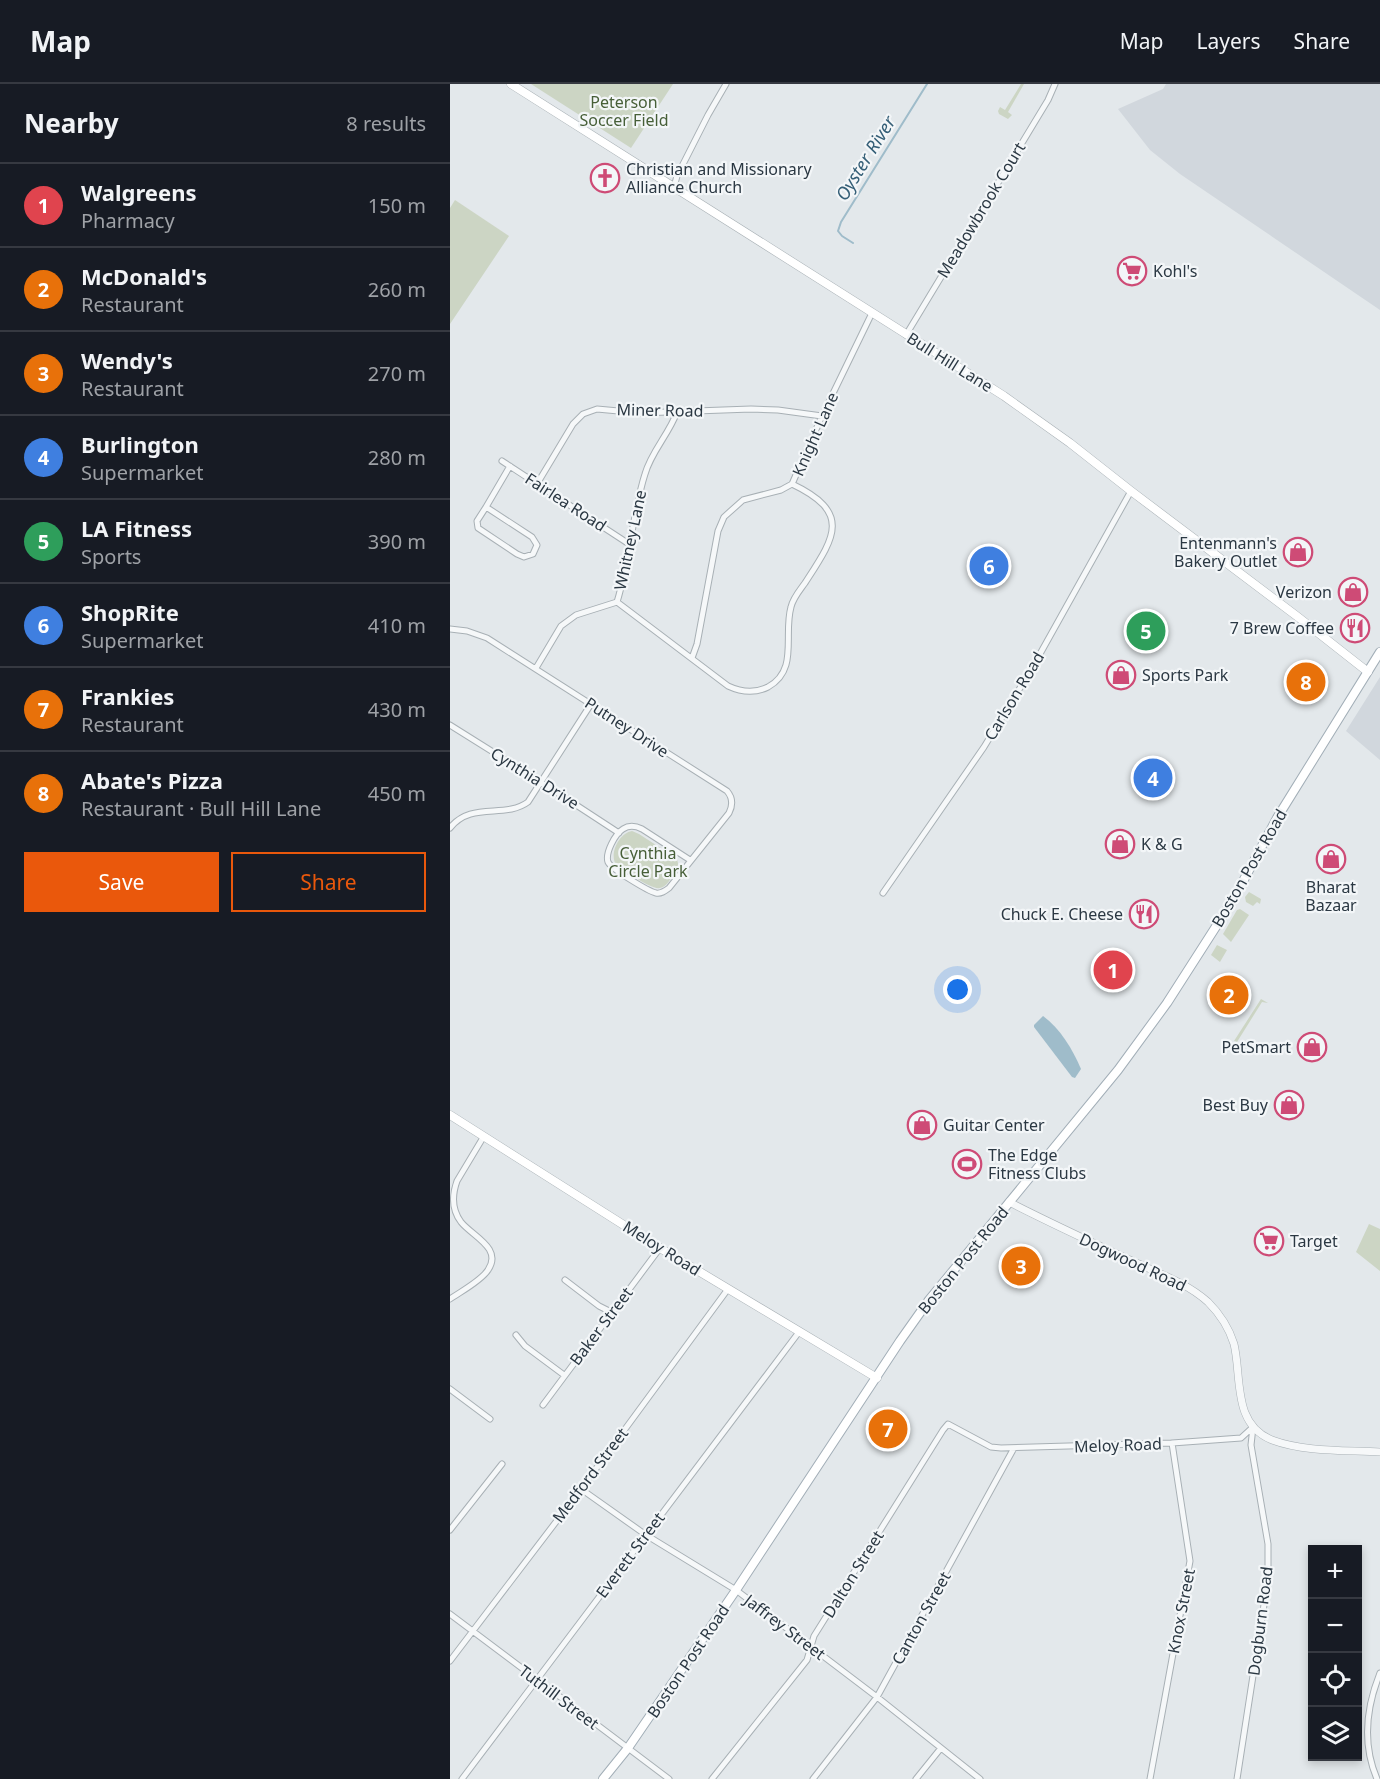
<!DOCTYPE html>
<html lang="en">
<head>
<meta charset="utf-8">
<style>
  :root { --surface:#171b24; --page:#20242c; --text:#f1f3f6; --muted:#9ea1a6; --line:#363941; --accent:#ea580c }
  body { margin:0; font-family:"Noto Sans",sans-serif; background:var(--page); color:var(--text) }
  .controls { position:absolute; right:18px; bottom:18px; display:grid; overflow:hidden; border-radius:0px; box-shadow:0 3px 9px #0003 }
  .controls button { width:54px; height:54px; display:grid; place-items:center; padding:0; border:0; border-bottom:2px solid var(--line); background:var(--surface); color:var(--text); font:30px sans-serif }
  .you { position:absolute; left:508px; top:906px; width:21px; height:21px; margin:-15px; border:4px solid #fff; border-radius:50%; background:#1a73e8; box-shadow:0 0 0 9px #1a73e833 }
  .badge { display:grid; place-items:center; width:39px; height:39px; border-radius:50%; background:var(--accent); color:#fff; font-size:20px; font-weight:700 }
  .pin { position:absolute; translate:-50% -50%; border:3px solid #fff; box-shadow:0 2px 6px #0006 }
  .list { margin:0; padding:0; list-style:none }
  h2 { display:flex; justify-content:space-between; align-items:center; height:78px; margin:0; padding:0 24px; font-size:26px }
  h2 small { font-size:20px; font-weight:400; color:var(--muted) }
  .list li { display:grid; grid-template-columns:39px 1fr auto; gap:18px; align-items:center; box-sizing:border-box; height:84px; padding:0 24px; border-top:2px solid var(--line) }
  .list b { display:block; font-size:22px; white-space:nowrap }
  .list p { margin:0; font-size:20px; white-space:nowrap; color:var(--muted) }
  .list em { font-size:20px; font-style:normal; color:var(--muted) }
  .actions { display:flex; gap:12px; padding:18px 24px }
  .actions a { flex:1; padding:14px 0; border:2px solid var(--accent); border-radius:0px; text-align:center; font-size:21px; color:var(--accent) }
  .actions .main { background:var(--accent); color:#fff }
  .icon { flex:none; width:33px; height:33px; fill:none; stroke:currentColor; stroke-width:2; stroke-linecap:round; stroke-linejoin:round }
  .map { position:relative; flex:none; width:930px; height:1695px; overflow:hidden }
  header { display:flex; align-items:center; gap:36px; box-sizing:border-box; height:84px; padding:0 30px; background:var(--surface); border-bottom:2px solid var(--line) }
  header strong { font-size:28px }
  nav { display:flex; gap:33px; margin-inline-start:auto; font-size:21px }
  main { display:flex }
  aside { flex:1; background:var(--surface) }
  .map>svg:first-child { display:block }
  .built { fill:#d1d7dd }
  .green { fill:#ccd5c4 }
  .water { fill:#9fbcca }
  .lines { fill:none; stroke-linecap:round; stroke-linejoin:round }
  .stream { stroke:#9fbcca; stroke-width:2 }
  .minor-casing { stroke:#a8b0b5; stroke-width:7 }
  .tertiary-casing { stroke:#a8b0b5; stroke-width:8 }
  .secondary-casing { stroke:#a8b0b5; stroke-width:9 }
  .primary-casing { stroke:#a2aeb7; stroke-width:10 }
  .minor { stroke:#f6f8f9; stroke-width:5 }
  .tertiary { stroke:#f6f8f9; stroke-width:7 }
  .secondary { stroke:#fff; stroke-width:8 }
  .primary { stroke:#fff; stroke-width:8 }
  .labels { text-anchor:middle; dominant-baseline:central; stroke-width:4.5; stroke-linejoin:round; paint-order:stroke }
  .park-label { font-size:16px; fill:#475f38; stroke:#f3f6f8 }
  .poi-label { font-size:16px; fill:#2b3843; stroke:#f3f6f8; text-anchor:start }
  .street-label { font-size:16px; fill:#2b3843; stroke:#f3f6f8 }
  .water-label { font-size:18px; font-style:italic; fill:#355f77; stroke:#f3f6f8 }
</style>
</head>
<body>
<header>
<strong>Map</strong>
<nav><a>Map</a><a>Layers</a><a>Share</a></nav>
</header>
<main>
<aside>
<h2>Nearby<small>8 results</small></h2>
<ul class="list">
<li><span class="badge" style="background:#e0444e">1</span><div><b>Walgreens</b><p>Pharmacy</p></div><em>150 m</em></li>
<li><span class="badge" style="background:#e8710a">2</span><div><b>McDonald's</b><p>Restaurant</p></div><em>260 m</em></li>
<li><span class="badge" style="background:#e8710a">3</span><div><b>Wendy's</b><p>Restaurant</p></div><em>270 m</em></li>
<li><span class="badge" style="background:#3f7fe0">4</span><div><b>Burlington</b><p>Supermarket</p></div><em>280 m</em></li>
<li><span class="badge" style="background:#2e9e5b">5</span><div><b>LA Fitness</b><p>Sports</p></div><em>390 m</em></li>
<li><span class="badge" style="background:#3f7fe0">6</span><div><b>ShopRite</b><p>Supermarket</p></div><em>410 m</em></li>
<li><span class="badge" style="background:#e8710a">7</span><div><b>Frankies</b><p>Restaurant</p></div><em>430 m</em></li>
<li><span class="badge" style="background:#e8710a">8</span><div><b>Abate's Pizza</b><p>Restaurant · Bull Hill Lane</p></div><em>450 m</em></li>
</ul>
<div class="actions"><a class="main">Save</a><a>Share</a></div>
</aside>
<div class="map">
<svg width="930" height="1695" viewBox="0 0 930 1695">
  <rect width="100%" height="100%" fill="#e3e8eb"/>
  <path class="built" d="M716,0h214v226l-200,-136 -30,-24 -32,-41 45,-20z
    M930,593v83l-34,-29z"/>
  <path class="green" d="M81,0h142l-42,64z
    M571,0h3l-16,28 4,3 -4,4 -9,-5 -1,-3 2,-4 5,3z
    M5,116l54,36 -59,88v-116z
    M182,747l7,3 37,24c4,7 2,11 -3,17 -3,5 -7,12 -13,13 -9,2 -38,-19 -45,-25 -5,-12 5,-30 17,-32z
    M799,808l12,7 -1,5 -3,-2 -4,4 -7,-4 -1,-5z
    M790,825l9,6 -18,27 -8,-8 14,-24z
    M767,861l10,5 -7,12 -9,-7z
    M811,915l7,4 -6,-1 -25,40 -3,-1z
    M919,1140l11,5v42l-24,-19z"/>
  <path class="water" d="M593,932c17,12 30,34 38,53l-6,9 -3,-1 -38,-50v-2z"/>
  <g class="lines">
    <path class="stream" d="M403,159l-11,-7 -4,-5 3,-9 86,-138"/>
    <g class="minor-casing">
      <path id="minor" d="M224,103l3,-11 31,-61 18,-31
        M456,251l142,-235 7,-16
        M52,377l127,83
        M87,400l36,-60 10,-10 14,-5 43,4 111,-4 27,1 44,6
        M36,423l46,30 5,8 -4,9 -9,3 -7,-3 -39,-26 -1,-7z
        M36,423l24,-41
        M167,518l111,84c13,6 26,8 40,1 31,-17 15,-52 23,-80 2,-9 9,-17 14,-24 29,-45 48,-70 -13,-99
        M0,545l17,2 20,7 240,153c6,7 6,14 2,22l-60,75c-4,3 -8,6 -13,5 -8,-2 -45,-24 -48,-31 -3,-9 7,-28 15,-33 6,-4 13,-3 19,0l48,31
        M242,574l5,-14 21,-113 6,-14 19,-17 38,-10 11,-6 30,-68 50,-103
        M86,584l25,-42 15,-11 41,-13c13,-42 15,-87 28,-128 6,-22 24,-40 32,-62
        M0,641l91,57 78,51
        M0,744c21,-27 55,-9 78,-26l63,-98
        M433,809l101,-146 47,-77 100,-179
        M115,1196l34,26 12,6
        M0,1215c10,-7 31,-18 38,-29 15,-22 -16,-34 -27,-48 -9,-12 -9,-27 -4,-41l27,-45
        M66,1251l9,11 39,29
        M0,1305l40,30
        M93,1321l117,-157
        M131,1405l65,46 90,55 141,107 103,82
        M0,1446l52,-66
        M0,1530l219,165
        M0,1577l131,-172 147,-200
        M12,1695l337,-447
        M262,1695l95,-119 7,-24 129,-206 5,-6 43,23 10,1 171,-5 69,-5 12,-11
        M363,1695l64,-82 137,-249
        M466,1695l25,-31
        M700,1695l40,-218 -18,-118
        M787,1695l31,-200v-35l-17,-99 2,-18
        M927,1695c-15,-35 -11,-71 3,-106"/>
    </g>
    <g class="tertiary-casing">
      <path id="tertiary" d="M559,1118c41,21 82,40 123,59 26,12 55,22 76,41 12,12 21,26 26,42 8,33 -2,80 38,96 32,12 74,10 108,12"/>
    </g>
    <g class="secondary-casing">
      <path id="secondary" d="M61,0l493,312 66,47 61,48 167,126 70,55
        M0,1031l210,133 217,130"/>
    </g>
    <g class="primary-casing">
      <path id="primary" d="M153,1695l25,-31 108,-158 164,-249 29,-41 189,-230 49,-67 66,-103 44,-82 103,-166"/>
    </g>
    <use href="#minor" class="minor"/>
    <use href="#tertiary" class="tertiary"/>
    <use href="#secondary" class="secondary"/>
    <use href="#primary" class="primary"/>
  </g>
  <defs>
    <g id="church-ring" transform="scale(1.5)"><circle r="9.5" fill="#f3f6f8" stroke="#ce4b76" stroke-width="1.5"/><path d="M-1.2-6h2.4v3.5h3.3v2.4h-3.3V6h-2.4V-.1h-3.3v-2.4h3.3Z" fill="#ce4b76"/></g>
    <g id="supermarket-ring" transform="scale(1.5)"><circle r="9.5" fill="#f3f6f8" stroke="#ce4b76" stroke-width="1.5"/><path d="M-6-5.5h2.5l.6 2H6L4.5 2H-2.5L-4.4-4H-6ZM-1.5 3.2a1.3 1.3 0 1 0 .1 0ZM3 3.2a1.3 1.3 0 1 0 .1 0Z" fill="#ce4b76"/></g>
    <g id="shop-ring" transform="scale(1.5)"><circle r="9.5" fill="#f3f6f8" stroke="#ce4b76" stroke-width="1.5"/><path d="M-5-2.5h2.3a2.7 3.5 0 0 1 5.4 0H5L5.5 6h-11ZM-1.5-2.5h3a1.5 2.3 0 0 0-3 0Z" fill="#ce4b76"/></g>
    <g id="restaurant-ring" transform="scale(1.5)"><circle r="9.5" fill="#f3f6f8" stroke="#ce4b76" stroke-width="1.5"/><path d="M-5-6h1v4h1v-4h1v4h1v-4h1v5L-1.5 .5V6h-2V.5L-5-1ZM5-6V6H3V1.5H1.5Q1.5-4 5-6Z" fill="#ce4b76"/></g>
    <g id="stadium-ring" transform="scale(1.5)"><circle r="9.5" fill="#f3f6f8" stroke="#ce4b76" stroke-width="1.5"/><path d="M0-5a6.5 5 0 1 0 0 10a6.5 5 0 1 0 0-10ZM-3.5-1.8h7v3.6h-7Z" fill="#ce4b76"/></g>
  </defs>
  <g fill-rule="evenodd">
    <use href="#church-ring" x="155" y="94"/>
    <use href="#supermarket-ring" x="682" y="187"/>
    <use href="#shop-ring" x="848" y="468"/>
    <use href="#shop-ring" x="903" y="508"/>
    <use href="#restaurant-ring" x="905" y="544"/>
    <use href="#shop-ring" x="671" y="591"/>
    <use href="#shop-ring" x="670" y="760"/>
    <use href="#shop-ring" x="881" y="775"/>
    <use href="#restaurant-ring" x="694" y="830"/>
    <use href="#shop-ring" x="862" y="963"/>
    <use href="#shop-ring" x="839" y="1021"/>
    <use href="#shop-ring" x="472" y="1041"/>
    <use href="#stadium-ring" x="517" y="1080"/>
    <use href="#supermarket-ring" x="819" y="1157"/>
  </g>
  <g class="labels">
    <g class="park-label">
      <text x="174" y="18">Peterson<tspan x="174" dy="18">Soccer Field</tspan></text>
      <text x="198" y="769">Cynthia<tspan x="198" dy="18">Circle Park</tspan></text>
    </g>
    <g class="poi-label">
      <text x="176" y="85">Christian and Missionary<tspan x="176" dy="18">Alliance Church</tspan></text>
      <text x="703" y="187">Kohl's</text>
      <text x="827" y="459" text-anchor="end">Entenmann's<tspan x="827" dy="18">Bakery Outlet</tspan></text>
      <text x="882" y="508" text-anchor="end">Verizon</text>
      <text x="884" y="544" text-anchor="end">7 Brew Coffee</text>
      <text x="692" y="591">Sports Park</text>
      <text x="691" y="760">K &amp; G</text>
      <text x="881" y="803" text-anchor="middle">Bharat<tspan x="881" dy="18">Bazaar</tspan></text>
      <text x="673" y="830" text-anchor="end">Chuck E. Cheese</text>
      <text x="841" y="963" text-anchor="end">PetSmart</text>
      <text x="818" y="1021" text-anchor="end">Best Buy</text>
      <text x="493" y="1041">Guitar Center</text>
      <text x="538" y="1071">The Edge<tspan x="538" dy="18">Fitness Clubs</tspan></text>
      <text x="840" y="1157">Target</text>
    </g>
    <g class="street-label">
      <text transform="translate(531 126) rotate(-59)">Meadowbrook Court</text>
      <text transform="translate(500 278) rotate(32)">Bull Hill Lane</text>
      <text transform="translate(210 326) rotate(1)">Miner Road</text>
      <text transform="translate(365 350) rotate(-66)">Knight Lane</text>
      <text transform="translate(116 418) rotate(33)">Fairlea Road</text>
      <text transform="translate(180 456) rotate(-78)">Whitney Lane</text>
      <text transform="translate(564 612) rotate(-59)">Carlson Road</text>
      <text transform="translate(177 643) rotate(33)">Putney Drive</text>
      <text transform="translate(85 694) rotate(32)">Cynthia Drive</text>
      <text transform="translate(799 784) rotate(-60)">Boston Post Road</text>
      <text transform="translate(212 1164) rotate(32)">Meloy Road</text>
      <text transform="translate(513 1176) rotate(-51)">Boston Post Road</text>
      <text transform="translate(683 1178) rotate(25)">Dogwood Road</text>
      <text transform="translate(151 1242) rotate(-53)">Baker Street</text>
      <text transform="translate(668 1361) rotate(-2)">Meloy Road</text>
      <text transform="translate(140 1391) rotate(-53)">Medford Street</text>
      <text transform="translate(180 1471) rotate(-53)">Everett Street</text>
      <text transform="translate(403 1490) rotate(-58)">Dalton Street</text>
      <text transform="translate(731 1527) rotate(-79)">Knox Street</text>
      <text transform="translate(471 1534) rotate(-61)">Canton Street</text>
      <text transform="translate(810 1537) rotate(-83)">Dogburn Road</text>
      <text transform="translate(335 1543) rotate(37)">Jaffrey Street</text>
      <text transform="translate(238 1577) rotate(-56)">Boston Post Road</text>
      <text transform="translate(109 1613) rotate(37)">Tuthill Street</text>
    </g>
    <g class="water-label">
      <text transform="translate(415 74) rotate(-58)">Oyster River</text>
    </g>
  </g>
</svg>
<div class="controls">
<button>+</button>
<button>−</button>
<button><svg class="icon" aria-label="locate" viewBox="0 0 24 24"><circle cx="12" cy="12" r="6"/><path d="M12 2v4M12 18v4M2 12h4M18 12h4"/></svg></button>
<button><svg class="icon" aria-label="layers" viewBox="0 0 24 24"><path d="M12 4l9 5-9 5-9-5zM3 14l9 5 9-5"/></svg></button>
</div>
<div class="you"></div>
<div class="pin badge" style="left:663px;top:886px;background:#e0444e">1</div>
<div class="pin badge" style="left:779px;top:911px;background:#e8710a">2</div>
<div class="pin badge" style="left:571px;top:1182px;background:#e8710a">3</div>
<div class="pin badge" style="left:703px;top:694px;background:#3f7fe0">4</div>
<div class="pin badge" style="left:696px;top:547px;background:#2e9e5b">5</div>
<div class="pin badge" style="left:539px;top:482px;background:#3f7fe0">6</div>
<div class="pin badge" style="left:438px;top:1345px;background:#e8710a">7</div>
<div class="pin badge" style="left:856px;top:598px;background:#e8710a">8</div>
</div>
</main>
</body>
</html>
